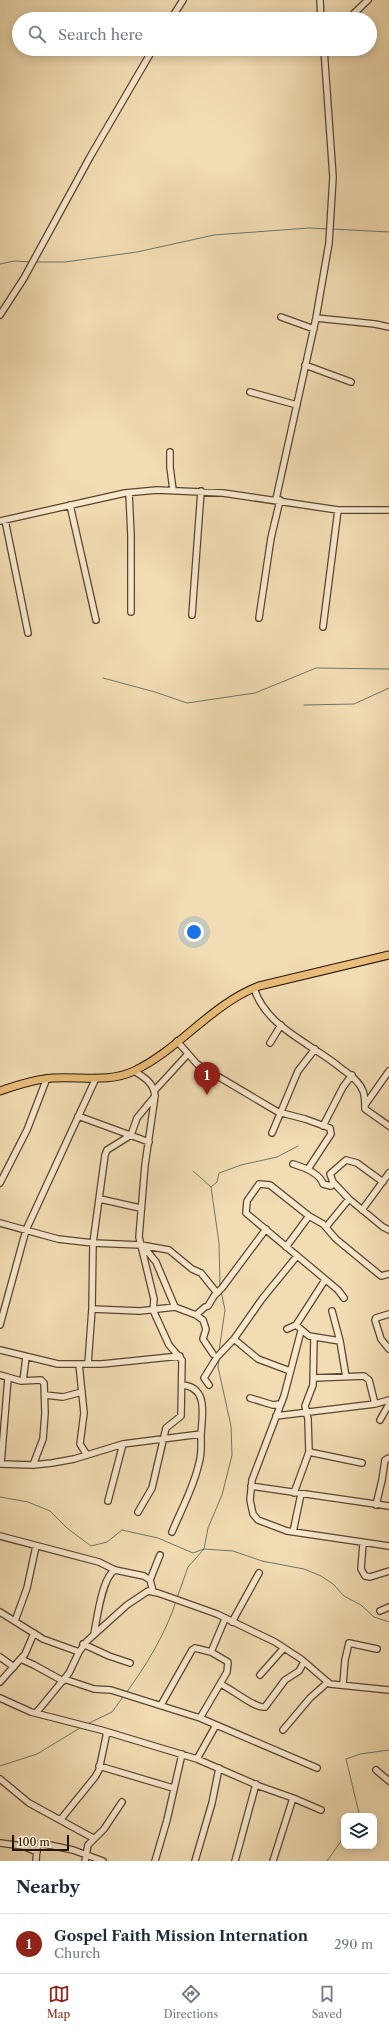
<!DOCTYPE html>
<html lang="en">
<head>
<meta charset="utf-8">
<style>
  :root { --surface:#fff; --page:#f6f6f7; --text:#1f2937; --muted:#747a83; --line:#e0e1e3; --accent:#8f2418 }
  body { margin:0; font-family:"Libre Caslon Text",serif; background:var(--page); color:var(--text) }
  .controls { position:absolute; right:12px; bottom:12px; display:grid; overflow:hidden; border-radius:8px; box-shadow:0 2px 10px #0003 }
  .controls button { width:36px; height:36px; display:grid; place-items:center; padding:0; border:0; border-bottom:1px solid var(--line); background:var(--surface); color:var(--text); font:20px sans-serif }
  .scale { position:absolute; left:12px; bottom:10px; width:57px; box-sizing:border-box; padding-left:4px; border:2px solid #281202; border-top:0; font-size:11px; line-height:14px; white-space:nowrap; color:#281202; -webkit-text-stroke:3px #f7e8ce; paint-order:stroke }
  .you { position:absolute; left:194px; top:932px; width:14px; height:14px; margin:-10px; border:3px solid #fff; border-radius:50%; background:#1a73e8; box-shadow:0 0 0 6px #1a73e833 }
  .badge { display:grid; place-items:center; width:26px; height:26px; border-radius:50%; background:var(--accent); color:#fff; font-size:13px; font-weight:700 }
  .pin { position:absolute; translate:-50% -33px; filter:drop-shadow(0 1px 2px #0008) }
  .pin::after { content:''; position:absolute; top:21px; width:14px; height:12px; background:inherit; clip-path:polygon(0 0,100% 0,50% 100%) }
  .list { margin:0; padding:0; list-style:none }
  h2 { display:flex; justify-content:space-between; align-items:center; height:52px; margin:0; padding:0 16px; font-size:17px }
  h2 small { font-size:13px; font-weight:400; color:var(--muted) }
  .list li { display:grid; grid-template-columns:26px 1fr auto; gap:12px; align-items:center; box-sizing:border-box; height:60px; padding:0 16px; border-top:1px solid var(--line) }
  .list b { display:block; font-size:15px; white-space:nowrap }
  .list p { margin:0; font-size:13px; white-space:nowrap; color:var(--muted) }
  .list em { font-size:13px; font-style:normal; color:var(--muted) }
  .icon { flex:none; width:22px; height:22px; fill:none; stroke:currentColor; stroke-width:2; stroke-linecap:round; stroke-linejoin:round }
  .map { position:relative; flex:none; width:389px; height:1861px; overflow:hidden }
  .search { position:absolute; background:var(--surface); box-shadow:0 2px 10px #0003; left:12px; right:12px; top:12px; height:44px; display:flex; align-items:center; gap:10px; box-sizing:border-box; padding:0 14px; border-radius:22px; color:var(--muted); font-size:15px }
  .sheet { height:112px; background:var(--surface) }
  nav { display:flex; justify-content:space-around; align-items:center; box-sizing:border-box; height:56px; border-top:1px solid var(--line); background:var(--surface); font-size:11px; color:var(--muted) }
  nav a { display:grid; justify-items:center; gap:2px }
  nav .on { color:var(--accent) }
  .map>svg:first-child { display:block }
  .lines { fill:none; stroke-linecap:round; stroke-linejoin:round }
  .stream { stroke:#6d7868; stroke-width:1 }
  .minor-casing { stroke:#5a442e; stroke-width:8 }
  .major-casing { stroke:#281202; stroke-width:9 }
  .minor { stroke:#f7e8ce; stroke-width:5.5 }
  .major { stroke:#e9be7a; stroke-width:7 }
</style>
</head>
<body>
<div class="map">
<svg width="389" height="1861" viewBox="0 0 389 1861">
  <rect width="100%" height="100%" fill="#f2dcb3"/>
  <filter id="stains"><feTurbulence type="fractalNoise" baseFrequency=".005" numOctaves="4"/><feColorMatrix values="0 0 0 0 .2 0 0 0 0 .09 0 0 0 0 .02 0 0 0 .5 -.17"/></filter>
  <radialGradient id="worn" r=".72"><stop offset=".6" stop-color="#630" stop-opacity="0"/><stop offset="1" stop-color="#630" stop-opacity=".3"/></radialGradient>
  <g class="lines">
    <path class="stream" d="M331,229l58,3
      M36,262h29l72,-10 77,-17 95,-7 19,1
      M0,264l14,-3 17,1
      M103,678l52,14 32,11 68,-10 61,-25 73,1
      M304,705l50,-1 35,-16
      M193,1171l18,16 8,56 1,43
      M211,1187l6,-5 2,-9 22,-8 36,-8 21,-11
      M219,1351l6,-41 -4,-19
      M0,1497l28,5 22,9 17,17 24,18 16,-4 15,-12 36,8 35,15 11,-4 29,2 29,10 42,8 17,7 12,8 11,12 17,9 13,12 15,5
      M177,1598l11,-31 16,-18 4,-21 14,-33 10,-40 -1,-29 -13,-59 1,-8
      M126,1693c20,-27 40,-60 50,-92
      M87,1724l25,-12 11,-15
      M0,1766l37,-12 43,-26
      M357,1816l2,-3 -13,-54 14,-5 29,-4
      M327,1861l17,-24"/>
    <g class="minor-casing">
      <path id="minor" d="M320,0l1,19
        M171,19l12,-19
        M348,19l20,-19
        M0,315l24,-37 66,-121 63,-108
        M281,317l33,12
        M316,318l59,6 14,3
        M305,365l46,17
        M250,392l47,13
        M170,452v15l3,23
        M129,493l2,42v77
        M276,499l40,-181 13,-75 4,-66 -9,-128
        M70,505l26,115
        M5,520l23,113
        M0,521l125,-28 32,-3 66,3 115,17h51
        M192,615l9,-124
        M259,618l12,-80 9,-38
        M323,627l15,-117
        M254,988c12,40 59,56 88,81 8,6 17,12 21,22 2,5 2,13 2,18l24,17
        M177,1041l20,23 81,48 27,7 25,9 1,6 -23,35
        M270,1043l11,-18
        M134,1071c10,6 20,12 21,25l-10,69 -6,72 15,62 -1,11 16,35 13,15 -1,56 -15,12 -14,60 -14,24
        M155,1090l32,-35
        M365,1105l24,-34
        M78,1116l71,26
        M323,1126l20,-39 9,-12
        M272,1133l26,-62 17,-22
        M293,1164c10,3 27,9 30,20l8,2 2,-4
        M0,1183l27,-53 20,-52
        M100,1199l40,9
        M349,1199l-16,-17 -3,-8 16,-14 11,3 26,19
        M362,1210l27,-37
        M0,1223l58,16 35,4 48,2 28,5 23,19 9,4 16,20
        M326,1227l23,-28 34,28 6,3
        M143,1246l13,16 19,45
        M286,1247l23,-31
        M344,1298l-6,-8 -92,-77 1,-12 12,-17 11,1 39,31 14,8 13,15 45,37 8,-2
        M92,1309l48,2 35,-4 21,8 9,-8 3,-1 6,-10 8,-8 44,-59
        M332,1311l8,30
        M389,1314l-13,4 -1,2 6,19 8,10
        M196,1315l7,5 3,9 -3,10 10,15
        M0,1325l26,-95 70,-152
        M296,1325l29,-45
        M287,1329l9,-4 13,11 31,5 6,36
        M301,1331l-17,65 -32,84 -2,20 3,14 5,6 29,11 102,15
        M234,1339l24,20 32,12
        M0,1350l58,14h44l78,-8
        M79,1364l5,49 -4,31 7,11
        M88,1364l4,-55 1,-66 12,-88 2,-5 24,-15 6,-17 18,-22
        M0,1375l21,6 20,-1 3,3 1,30 -2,26 -10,26
        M314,1378l50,-2 5,4 6,24 14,-4
        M23,1381l3,-24
        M209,1385l-5,-7 13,-21 17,-18 28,-40 35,-43
        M45,1395l18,2 19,-5
        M250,1398l23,7 7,-1
        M276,1416l99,-12
        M380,1420l9,-16
        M309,1452l53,11
        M0,1464l33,1 19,-2 22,-4 49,-15 78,-10
        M1,1464l7,-86
        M251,1486l138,20
        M294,1493l15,-41 -1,-33 -3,-13 8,-21 1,-47
        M108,1501l15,-57
        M376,1505l6,-25 3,-20 4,-2
        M172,1532c9,-22 22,-45 27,-69 3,-9 2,-18 2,-28 1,-19 8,-48 -19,-50
        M293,1532l8,-38
        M0,1536l99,26 16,8 29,6 6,4 3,11
        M363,1544l-2,25 4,7 5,1 19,-6
        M150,1580l10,-25
        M380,1611l9,-4
        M0,1612l43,27 36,13
        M225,1619l-14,33 17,10 -1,10 -7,12c11,4 35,25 45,23l20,-27 14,-9 5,-9
        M15,1621l12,-33 9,-42
        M232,1622l27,-49
        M94,1634c3,-15 8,-57 21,-64
        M83,1644l26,12 21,7
        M0,1657l14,10
        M21,1659l13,6 29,16
        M260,1675l23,-26
        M64,1679l30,10 17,1 89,28 117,50
        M0,1682l25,-28 9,-21
        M343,1684l2,-24 4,-17 28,6
        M0,1698l31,14 70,18 96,29 62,27 34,12 -20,63
        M161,1705l31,-55 3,-2 16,4
        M36,1713l33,-40 10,-21 8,-11 40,-36 21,-14 10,2 59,21 58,28 26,17 29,25 59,6
        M200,1718l20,-34
        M283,1730l27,-32 18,-16
        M197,1759l19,-34
        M99,1766l74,22
        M376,1770l13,11
        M0,1779l29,24 64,35
        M293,1798l28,12
        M61,1819l34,-42 4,-7 8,-38
        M0,1843l23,3 14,6
        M36,1861l1,-15 3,-3 33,7 30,11
        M85,1861l3,-16 16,-16 18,-27
        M155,1861l12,-41 15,-66
        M195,1861l17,-58 7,-35
        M235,1861l21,-77"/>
    </g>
    <g class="major-casing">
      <path id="major" d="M0,1091c17,-6 35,-12 53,-13 26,-2 56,5 81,-7 46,-22 76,-66 125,-85l130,-31"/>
    </g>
    <use href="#minor" class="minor"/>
    <use href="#major" class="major"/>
  </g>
  <rect width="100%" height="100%" filter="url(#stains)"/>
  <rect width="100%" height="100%" fill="url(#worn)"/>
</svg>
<div class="controls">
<button><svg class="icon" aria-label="layers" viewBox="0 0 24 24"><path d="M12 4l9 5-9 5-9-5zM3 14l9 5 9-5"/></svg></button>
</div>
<div class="scale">100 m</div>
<div class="you"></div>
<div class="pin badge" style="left:207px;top:1095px">1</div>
<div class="search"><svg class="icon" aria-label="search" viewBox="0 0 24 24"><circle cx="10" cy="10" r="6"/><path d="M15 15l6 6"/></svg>Search here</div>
</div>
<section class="sheet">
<h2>Nearby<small></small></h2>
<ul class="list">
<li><span class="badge">1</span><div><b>Gospel Faith Mission Internation</b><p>Church</p></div><em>290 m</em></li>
</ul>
</section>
<nav>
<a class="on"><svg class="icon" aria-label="map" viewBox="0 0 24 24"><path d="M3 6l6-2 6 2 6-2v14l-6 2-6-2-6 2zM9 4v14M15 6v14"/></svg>Map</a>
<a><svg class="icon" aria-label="directions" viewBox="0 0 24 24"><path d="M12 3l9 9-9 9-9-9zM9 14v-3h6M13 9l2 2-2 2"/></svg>Directions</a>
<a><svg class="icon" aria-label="saved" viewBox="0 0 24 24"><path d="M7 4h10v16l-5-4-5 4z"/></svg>Saved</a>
</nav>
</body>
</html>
